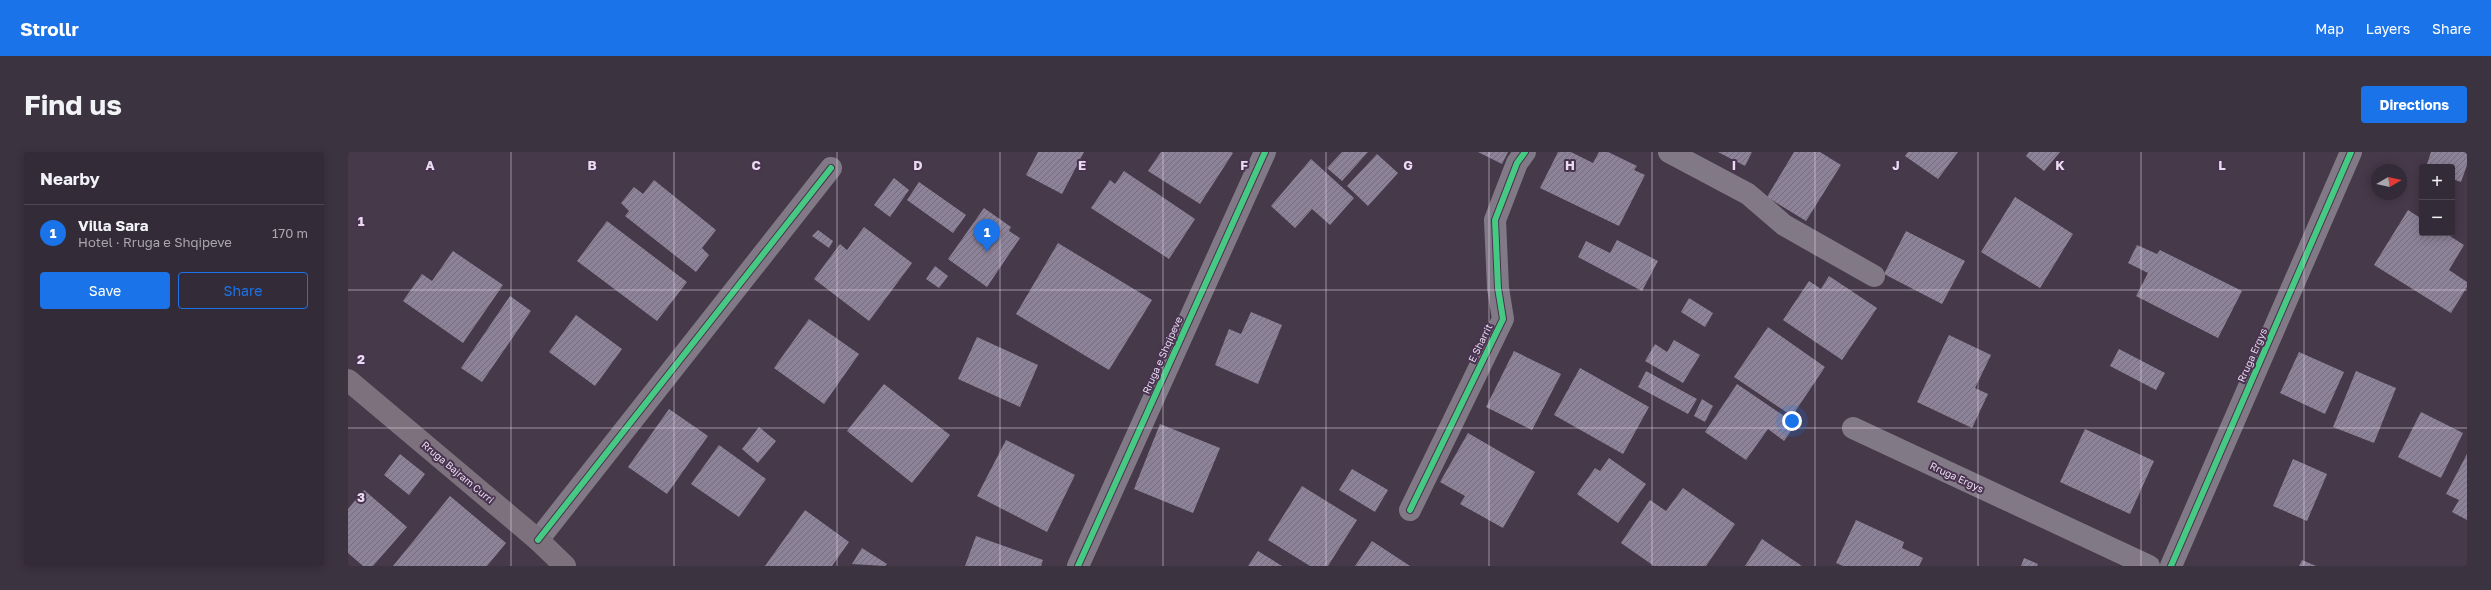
<!DOCTYPE html>
<html lang="en">
<head>
<meta charset="utf-8">
<style>
  :root { --surface:#342b38; --page:#3c3340; --text:#f1f3f6; --muted:#a9a7ae; --line:#4e4753; --accent:#1a73e8 }
  body { margin:0; font-family:"Golos Text",sans-serif; background:var(--page); color:var(--text) }
  .controls { position:absolute; right:12px; top:12px; display:grid; overflow:hidden; border-radius:4px; box-shadow:0 2px 10px #0003 }
  .controls button { width:36px; height:36px; display:grid; place-items:center; padding:0; border:0; border-bottom:1px solid var(--line); background:var(--surface); color:var(--text); font:20px sans-serif }
  .compass { position:absolute; left:2023px; top:12px; width:36px; height:36px; border-radius:50%; background:var(--surface); box-shadow:0 2px 10px #0003; rotate:81deg }
  .you { position:absolute; left:1444px; top:269px; width:14px; height:14px; margin:-10px; border:3px solid #fff; border-radius:50%; background:#1a73e8; box-shadow:0 0 0 6px #1a73e833 }
  .badge { display:grid; place-items:center; width:26px; height:26px; border-radius:50%; background:var(--accent); color:#fff; font-size:13px; font-weight:700 }
  .pin { position:absolute; translate:-50% -33px; filter:drop-shadow(0 1px 2px #0008) }
  .pin::after { content:''; position:absolute; top:21px; width:14px; height:12px; background:inherit; clip-path:polygon(0 0,100% 0,50% 100%) }
  .list { margin:0; padding:0; list-style:none }
  h2 { display:flex; justify-content:space-between; align-items:center; height:52px; margin:0; padding:0 16px; font-size:17px }
  h2 small { font-size:13px; font-weight:400; color:var(--muted) }
  .list li { display:grid; grid-template-columns:26px 1fr auto; gap:12px; align-items:center; box-sizing:border-box; height:56px; padding:0 16px; border-top:1px solid var(--line) }
  .list b { display:block; font-size:15px; white-space:nowrap }
  .list p { margin:0; font-size:13px; white-space:nowrap; color:var(--muted) }
  .list em { font-size:13px; font-style:normal; color:var(--muted) }
  .actions { display:flex; gap:8px; padding:12px 16px }
  .actions a { flex:1; padding:9px 0; border:1px solid var(--accent); border-radius:4px; text-align:center; font-size:14px; color:var(--accent) }
  .actions .main { background:var(--accent); color:#fff }
  .map { position:relative; flex:none; width:2119px; height:414px; overflow:hidden; border-radius:4px }
  header { display:flex; align-items:center; gap:24px; box-sizing:border-box; height:56px; padding:0 20px; background:var(--accent); color:#fff }
  header strong { font-size:19px }
  nav { display:flex; gap:22px; margin-inline-start:auto; font-size:14px }
  .intro { display:flex; align-items:center; justify-content:space-between; box-sizing:border-box; height:96px; padding:0 24px }
  h1 { margin:0; font-size:28px }
  .button { padding:10px 18px; border-radius:4px; background:var(--accent); color:#fff; font-size:14px; font-weight:700 }
  main { display:flex; gap:24px; padding:0 24px }
  aside { flex:1; background:var(--surface); border-radius:4px; box-shadow:0 2px 10px #0003 }
  .map>svg:first-child { display:block }
  .building { fill:url(#building-hatch) }
  .lines { fill:none; stroke-linecap:round; stroke-linejoin:round }
  .minor { stroke:#827986; stroke-width:22 }
  .major { stroke:#7d717d; stroke-width:22 }
  .cycleway-casing { stroke:#493350; stroke-width:8 }
  .cycleway { stroke:#46c982; stroke-width:6 }
  .grid { fill:none; stroke:#e9dcee; stroke-width:1; stroke-opacity:0.55 }
  .labels { text-anchor:middle; dominant-baseline:central; stroke-width:4; stroke-linejoin:round; paint-order:stroke }
  .street-label { font-size:10px; fill:#e9dcee; stroke:#493350 }
  .grid-label { font-size:13px; text-anchor:middle; font-weight:bold; fill:#e9dcee; stroke:#493350; stroke-width:4; stroke-linejoin:round; paint-order:stroke }
</style>
</head>
<body>
<header>
<strong>Strollr</strong>
<nav><a>Map</a><a>Layers</a><a>Share</a></nav>
</header>
<div class="intro"><h1>Find us</h1><a class="button">Directions</a></div>
<main>
<aside>
<h2>Nearby<small></small></h2>
<ul class="list">
<li><span class="badge">1</span><div><b>Villa Sara</b><p>Hotel · Rruga e Shqipeve</p></div><em>170 m</em></li>
</ul>
<div class="actions"><a class="main">Save</a><a>Share</a></div>
</aside>
<div class="map">
<svg width="2119" height="414" viewBox="0 0 2119 414">
  <defs>
    <pattern id="building-hatch" width="6" height="6" patternUnits="userSpaceOnUse"><rect width="6" height="6" fill="#8d8399"/><path d="M-1 1l2-2M0 6l6-6M5 7l2-2" fill="none" stroke="#746c7c"/></pattern>
  </defs>
  <rect width="100%" height="100%" fill="#46394a"/>
  <path class="building" d="M690,0h46l-22,42 -36,-19z
    M813,0h70l2,1 -33,51 -52,-33z
    M994,0h26l-26,29 -15,-13z
    M1130,0h30l-6,12z
    M1210,0h13l22,11 6,-11h9l29,14 -3,4 11,5 -26,51 -79,-38z
    M1370,0h34l-7,14z
    M1446,0h26l21,13 -35,56 -39,-24z
    M1560,0h50l-20,27 -33,-23z
    M1681,0h31l-16,19 -18,-15z
    M2083,0h36v13l-6,17 -9,-3v-12h-26z
    M1029,2l21,19 -30,33 -21,-20z
    M963,7l43,39 -24,27 -18,-16 -17,19 -24,-22z
    M776,19l71,48 -26,40 -78,-51 19,-28 5,4z
    M546,26l15,12 -19,27 -16,-12z
    M306,28l62,50 -14,18 7,7 -13,17 -71,-56 4,-5 -8,-8 13,-16 9,7z
    M571,30l47,33 -13,18 -46,-33z
    M1667,45l58,37 -33,54 -59,-36z
    M636,56l27,19 -2,4 11,7 -33,49 -39,-28z
    M2060,58l14,9v14h23l19,12 -15,25 18,12v5l-16,26 -77,-48z
    M259,69l80,61 -30,39 -80,-60z
    M516,75l48,36 -43,58 -55,-42 26,-35 7,6z
    M470,78l15,11 -4,7 -17,-12z
    M1558,79l59,30 -23,43 -58,-30z
    M1269,88l41,21 -16,30 -64,-34 8,-16 24,12z
    M710,91l94,57 -43,70 -93,-56z
    M1789,93l20,9 3,-4 82,41 -24,47 -82,-42 12,-23 -20,-10z
    M105,99l50,34 -40,58 -60,-42 19,-27 10,7z
    M587,114l13,10 -9,12 -13,-9z
    M1481,124l48,32 -35,52 -59,-40 26,-39 12,8z
    M162,144l21,15 -49,71 -21,-14z
    M1341,146l24,15 -8,14 -24,-15z
    M903,160l31,13 -24,59 -43,-19 14,-36 12,5z
    M228,163l46,34 -27,37 -46,-34z
    M461,167l50,35 -35,50 -50,-36z
    M1420,175l57,40 -33,49 -58,-39z
    M1601,183l42,20 -16,33 13,6 -16,34 -55,-26z
    M629,185l61,28 -18,42 -62,-28z
    M1326,188l26,15 -17,28 -38,-22 10,-17 12,8z
    M1771,197l46,24 -9,17 -46,-24z
    M1166,199l47,23 -29,56 -46,-23z
    M1951,200l45,20 -19,42 -45,-21z
    M1232,216l69,39 -26,47 -69,-39z
    M1298,219l51,28 -9,15 -50,-27z
    M2008,219l40,17 -22,55 -41,-16z
    M536,232l66,51 -38,48 -65,-52z
    M1389,232l59,40 -12,17 -16,-12 -22,31 -41,-28z
    M1354,247l11,7 -8,16 -11,-6z
    M321,257l39,27 -41,58 -39,-27z
    M2073,260l42,21 -22,45 -43,-21z
    M812,272l60,24 -27,65 -59,-24z
    M411,275l17,14 -18,22 -16,-14z
    M1737,277l69,32 -24,53 -70,-32z
    M1120,281l67,39 -32,56 -43,-24 5,-8 -25,-14z
    M658,288l69,35 -28,57 -70,-36z
    M371,293l47,34 -27,38 -48,-33z
    M52,302l25,20 -16,21 -25,-20z
    M2119,302v66l-15,-8 7,-12 -13,-6z
    M1261,306l37,26 -28,39 -41,-29 18,-26 5,3z
    M1945,307l34,15 -20,47 -34,-15z
    M1004,317l36,21 -13,22 -36,-22z
    M954,334l55,34 -29,46h-18l-42,-26z
    M1335,336l52,36 -29,42h-52l-33,-23 29,-43 16,11z
    M16,338l43,37 -34,39h-10l-15,-13v-44z
    M102,344l56,47 -19,23h-94z
    M457,358l44,32 -17,24h-67z
    M1508,368l48,22 -2,6 21,10 -4,8h-76l-7,-3z
    M628,384l67,24 -2,6h-76z
    M1414,387l40,27h-57z
    M1024,389l38,25h-55z
    M514,396l25,16 -2,2 -33,-2z
    M910,399l24,15h-34z
    M1676,406l14,6 -1,2h-16z
    M1954,408l14,6h-17z"/>
  <g class="lines">
    <path class="minor" d="M1321,0l79,42 36,31 90,51
      M1505,276l296,138
      M1062,358l93,-191 -5,-31 -3,-68 22,-57 8,-11
      M190,388l293,-372
      M730,414l187,-414
      M1823,414l180,-414"/>
    <path class="major" d="M0,228l190,160 27,26"/>
    <g class="cycleway-casing">
      <path id="cycleway" d="M1062,358l93,-191 -5,-31 -3,-68 22,-57 8,-11
        M190,388l293,-372
        M730,414l187,-414
        M1823,414l180,-414"/>
    </g>
    <use href="#cycleway" class="cycleway"/>
  </g>
  <path class="grid" d="M163,0v414M326,0v414M489,0v414M652,0v414M815,0v414M978,0v414M1141,0v414M1304,0v414M1467,0v414M1630,0v414M1793,0v414M1956,0v414M0,138h2119M0,276h2119"/>
  <g class="labels">
    <g class="street-label">
      <text transform="translate(1132 191) rotate(-64)">E Sharrit</text>
      <text transform="translate(814 203) rotate(-66)">Rruga e Shqipeve</text>
      <text transform="translate(1904 203) rotate(-66)">Rruga Ergys</text>
      <text transform="translate(110 320) rotate(40)">Rruga Bajram Curri</text>
      <text transform="translate(1609 325) rotate(25)">Rruga Ergys</text>
    </g>
  </g>
  <g class="grid-label">
    <text x="82" y="18">A</text>
    <text x="244" y="18">B</text>
    <text x="408" y="18">C</text>
    <text x="570" y="18">D</text>
    <text x="734" y="18">E</text>
    <text x="896" y="18">F</text>
    <text x="1060" y="18">G</text>
    <text x="1222" y="18">H</text>
    <text x="1386" y="18">I</text>
    <text x="1548" y="18">J</text>
    <text x="1712" y="18">K</text>
    <text x="1874" y="18">L</text>
    <text x="13" y="74">1</text>
    <text x="13" y="212">2</text>
    <text x="13" y="350">3</text>
  </g>
</svg>
<div class="controls">
<button>+</button>
<button>−</button>
</div>
<svg class="compass" viewBox="-18 -18 36 36"><path d="M0-13l5 13h-10z" fill="#e53935"/><path d="M0 13l5-13h-10z" fill="#a9a7ae"/></svg>
<div class="you"></div>
<div class="pin badge" style="left:639px;top:100px">1</div>
</div>
</main>
</body>
</html>
